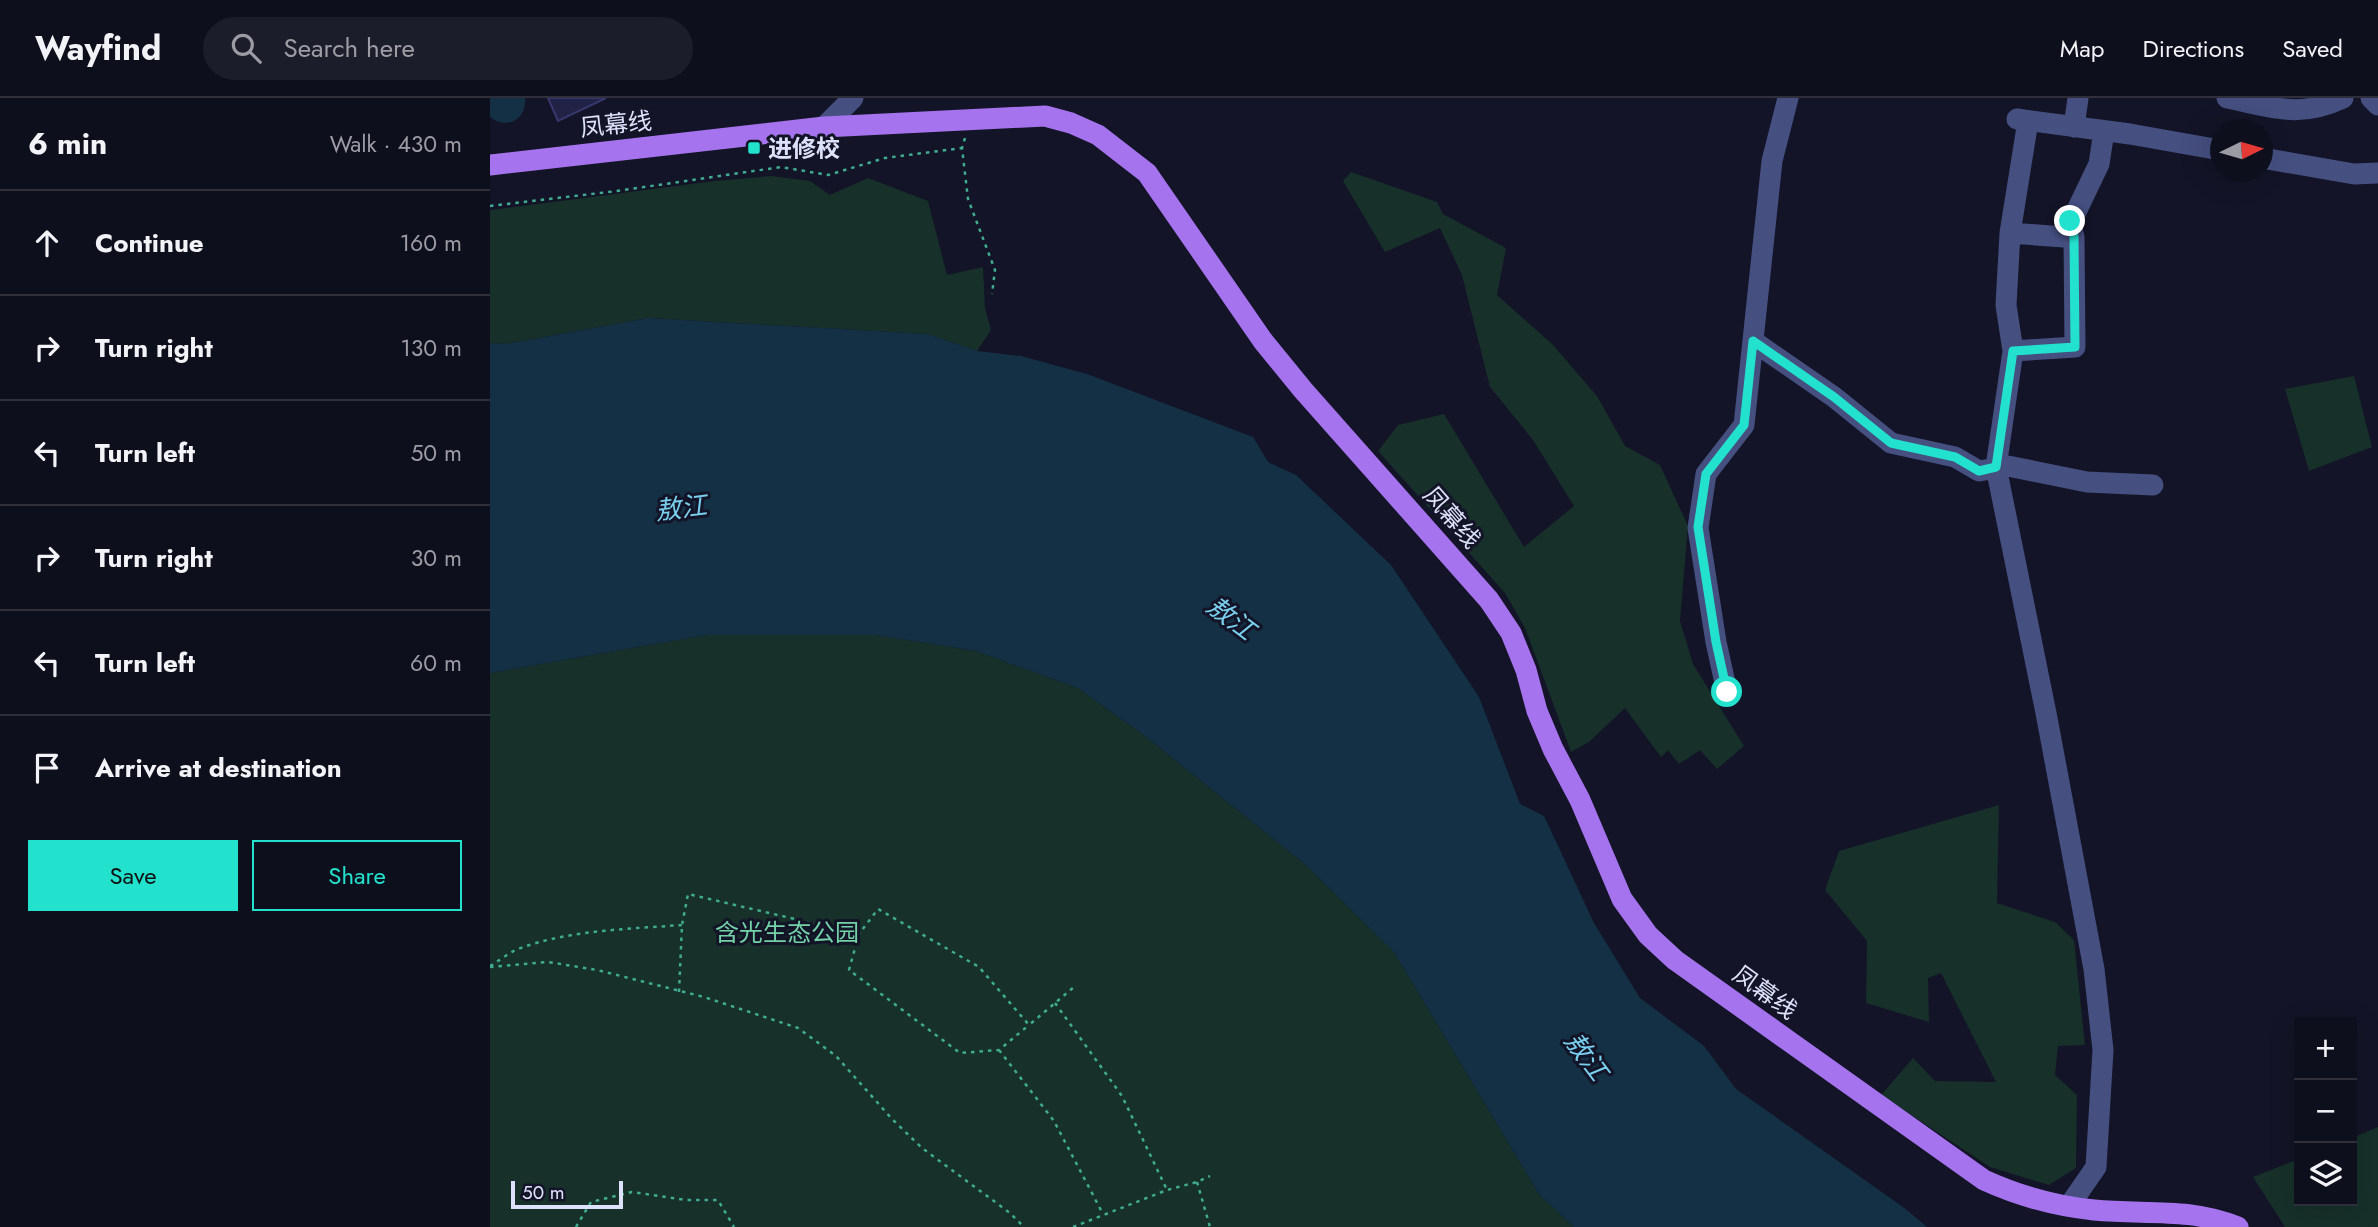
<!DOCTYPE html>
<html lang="en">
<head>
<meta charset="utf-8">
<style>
  :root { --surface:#0e0f1d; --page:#1c1d2a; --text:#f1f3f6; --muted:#9b9ca4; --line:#2e2f3b; --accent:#22e2cd }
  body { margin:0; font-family:Jost,"Noto Sans SC",sans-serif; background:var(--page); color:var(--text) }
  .controls { position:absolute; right:21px; bottom:21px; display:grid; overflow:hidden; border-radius:0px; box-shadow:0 7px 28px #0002 }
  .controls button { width:63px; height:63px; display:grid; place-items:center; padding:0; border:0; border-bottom:2px solid var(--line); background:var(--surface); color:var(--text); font:35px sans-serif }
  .compass { position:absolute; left:1720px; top:21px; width:63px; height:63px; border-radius:50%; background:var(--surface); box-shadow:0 7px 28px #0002; rotate:85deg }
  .scale { position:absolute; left:21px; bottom:18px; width:112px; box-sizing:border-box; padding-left:7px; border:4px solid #dee1fb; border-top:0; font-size:19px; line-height:24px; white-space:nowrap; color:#dee1fb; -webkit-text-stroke:5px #131427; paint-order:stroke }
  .stop { position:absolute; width:21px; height:21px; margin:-16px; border:5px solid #22e2cd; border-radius:50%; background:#fff }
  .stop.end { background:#22e2cd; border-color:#fff; box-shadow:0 2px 7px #0008 }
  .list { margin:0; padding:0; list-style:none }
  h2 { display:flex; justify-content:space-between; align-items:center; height:91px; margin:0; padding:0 28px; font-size:30px }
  h2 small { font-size:23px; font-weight:400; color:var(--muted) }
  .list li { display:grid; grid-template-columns:46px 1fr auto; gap:21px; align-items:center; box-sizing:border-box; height:105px; padding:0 28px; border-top:2px solid var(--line) }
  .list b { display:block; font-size:26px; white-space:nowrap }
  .list em { font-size:23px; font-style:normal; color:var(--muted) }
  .actions { display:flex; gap:14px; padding:21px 28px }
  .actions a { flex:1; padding:16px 0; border:2px solid var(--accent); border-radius:0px; text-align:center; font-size:24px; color:var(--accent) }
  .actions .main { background:var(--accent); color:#111 }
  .icon { flex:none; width:38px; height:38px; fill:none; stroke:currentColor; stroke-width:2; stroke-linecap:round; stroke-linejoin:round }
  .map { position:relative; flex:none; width:1888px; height:1129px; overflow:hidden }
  header { display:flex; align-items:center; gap:42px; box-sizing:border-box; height:98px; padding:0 35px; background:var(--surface); border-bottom:2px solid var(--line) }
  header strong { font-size:33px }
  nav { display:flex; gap:38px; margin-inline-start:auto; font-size:24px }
  .search { width:490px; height:63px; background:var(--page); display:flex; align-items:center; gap:18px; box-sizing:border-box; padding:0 24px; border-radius:38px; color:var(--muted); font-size:26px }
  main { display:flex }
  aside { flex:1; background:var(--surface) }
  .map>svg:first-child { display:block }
  .green { fill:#17302a }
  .water { fill:#143045 }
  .building { fill:#222246; stroke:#37386f; stroke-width:2 }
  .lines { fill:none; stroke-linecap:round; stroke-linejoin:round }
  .path { stroke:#40ac8f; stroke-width:2.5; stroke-dasharray:3.5 5; stroke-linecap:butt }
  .minor { stroke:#454f80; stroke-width:21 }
  .major { stroke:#a573ed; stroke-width:21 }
  .route { stroke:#22e2cd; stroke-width:9 }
  .poi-dot { fill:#22e2cd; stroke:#131427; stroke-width:2.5 }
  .labels { text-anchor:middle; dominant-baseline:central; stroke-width:6; stroke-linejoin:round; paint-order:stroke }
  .street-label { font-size:24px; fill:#dee1fb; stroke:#131427 }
  .poi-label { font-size:24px; font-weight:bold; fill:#dee1fb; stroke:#131427; text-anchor:start }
  .park-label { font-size:24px; fill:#72d2a6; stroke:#131427 }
  .water-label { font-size:26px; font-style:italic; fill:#79d0ee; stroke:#131427 }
</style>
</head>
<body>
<header>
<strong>Wayfind</strong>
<div class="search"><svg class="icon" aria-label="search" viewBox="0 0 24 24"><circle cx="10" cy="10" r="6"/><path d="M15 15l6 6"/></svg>Search here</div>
<nav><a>Map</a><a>Directions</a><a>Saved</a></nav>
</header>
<main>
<aside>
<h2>6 min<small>Walk · 430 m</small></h2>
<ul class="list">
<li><svg class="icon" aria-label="ahead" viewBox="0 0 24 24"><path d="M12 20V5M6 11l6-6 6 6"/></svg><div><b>Continue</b></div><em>160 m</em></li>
<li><svg class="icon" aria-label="right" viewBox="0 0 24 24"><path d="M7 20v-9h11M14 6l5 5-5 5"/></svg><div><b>Turn right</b></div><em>130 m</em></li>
<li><svg class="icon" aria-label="left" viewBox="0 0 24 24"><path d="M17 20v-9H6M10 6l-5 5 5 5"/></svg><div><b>Turn left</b></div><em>50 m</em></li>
<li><svg class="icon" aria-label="right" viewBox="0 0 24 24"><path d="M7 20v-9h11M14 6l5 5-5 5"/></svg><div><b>Turn right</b></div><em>30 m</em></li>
<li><svg class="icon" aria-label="left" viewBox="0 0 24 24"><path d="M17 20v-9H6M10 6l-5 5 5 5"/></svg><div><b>Turn left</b></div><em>60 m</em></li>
<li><svg class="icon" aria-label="arrive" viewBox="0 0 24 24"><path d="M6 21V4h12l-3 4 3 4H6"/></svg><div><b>Arrive at destination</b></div></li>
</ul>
<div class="actions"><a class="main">Save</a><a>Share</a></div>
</aside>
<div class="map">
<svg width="1888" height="1129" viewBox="0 0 1888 1129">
  <rect width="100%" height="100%" fill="#131427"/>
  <path class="green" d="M861,74l86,30 6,12 63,34 -9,47 56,50 44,51 28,50 35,19 28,61 -8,95 13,43 51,82 -27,23 -17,-19 -21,14 -11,-14 -7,7 -36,-49 -36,34 -18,10 -46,-124 -20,-35 -127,-142 20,-26 46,-11 80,133 50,-41 -41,-66 -43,-53 -28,-112 -22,-47 -55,24 -42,-71z
    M281,78l39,5 20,14 38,-17 60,23 19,74 36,-8 2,41 6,22 -14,21 -50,-17 -279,-16 -142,26 -16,-1v-133l225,-29z
    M1864,278l18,71 -63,24 -24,-82z
    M216,537h170l100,16 102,37 67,48 161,129 88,87 145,242 35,33h-1084v-554z
    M1509,707l-2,98 58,19 19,18 11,105 -27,1 -3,29 22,20 -1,73 -27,17 -59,-18 -109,-72 32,-37 22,23 61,1 -55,-109 -13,5 1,44 -63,-19 1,-62 -42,-51 14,-39z
    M1888,1029v100h-93l-32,-50 46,-18v42h53v-63z"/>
  <path class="water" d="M0,0h35c2,22 -18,32 -35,19z
    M158,220l279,16 50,17 44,5 66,18 166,63 15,25 28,13 95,90 88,132 41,107 24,12 50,107 46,75 64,48 32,43 167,118 24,20h-353l-35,-33 -145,-242 -88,-87 -161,-129 -67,-48 -102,-37 -100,-16h-170l-216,38v-330l16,1z"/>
  <path class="building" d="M58,0h58l-48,23z"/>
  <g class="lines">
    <path class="path" d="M475,40l-3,10 6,51 27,71 -3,24
      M0,108l127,-15 164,-24 47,8 57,-17 77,-10
      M369,836l-10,36 111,83 39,-3 30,-25
      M0,868c9,-5 18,-13 28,-17 50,-19 111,-20 164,-24
      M0,869l58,-5 49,8 107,27 94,31 38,28 56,63 30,29 88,65 14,14
      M189,894l3,-67 6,-31 171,40 19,-25 101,58 50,58 45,-38
      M565,905l67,93 45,94
      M509,952l55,71 49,93
      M707,1084l13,45
      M86,1129l15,-25 41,-10 54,8h32l16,27
      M583,1129l94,-37 30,-8 13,-6"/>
    <path class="minor" d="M1737,0c45,9 72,21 116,0
      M1881,0l7,7
      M1527,21l113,15 90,16
      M1538,23l-18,112 -4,72 7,46 -17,116 50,246 48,256 9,81 -7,117 -27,39
      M334,29l29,-29
      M1584,29l4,-29
      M1772,60l92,16 24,-1
      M1520,135l54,4 35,-73 5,-33
      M1263,243l81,56 57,46 64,14 24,14 29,-5 79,16 66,3
      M1523,253l62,-4 -1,-110 -4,-16
      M1237,594l-11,-50 -18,-114 8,-54 38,-49 28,-264 16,-63"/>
    <path class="major" d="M0,67l334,-38 221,-11 26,7 27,12 49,38 116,168 40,49 186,210 22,33 15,37 11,41 16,38 27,51 42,99 26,36 27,25 309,220c35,16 71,26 110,30 52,5 94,-3 144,17"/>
  </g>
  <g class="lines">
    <path class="route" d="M1237,594l-11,-50 -18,-115 8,-53 38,-49 9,-84 81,56 57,46 64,14 24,14 17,-4 17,-116 62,-4 -1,-110 -4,-16"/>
  </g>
  <rect class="poi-dot" x="257" y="43" width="14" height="14" rx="3.5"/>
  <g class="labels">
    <g class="street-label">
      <text transform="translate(126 26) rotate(-6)">凤幕线</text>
      <text transform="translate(962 419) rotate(49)">凤幕线</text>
      <text transform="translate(1275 894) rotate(36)">凤幕线</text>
    </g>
    <g class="poi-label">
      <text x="278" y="50">进修校</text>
    </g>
    <g class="park-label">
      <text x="297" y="834">含光生态公园</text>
    </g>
    <g class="water-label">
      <text transform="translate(191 410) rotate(-7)">敖江</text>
      <text transform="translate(741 520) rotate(37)">敖江</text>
      <text transform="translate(1096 958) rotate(53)">敖江</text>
    </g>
  </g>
</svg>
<div class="controls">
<button>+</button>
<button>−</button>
<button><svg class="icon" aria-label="layers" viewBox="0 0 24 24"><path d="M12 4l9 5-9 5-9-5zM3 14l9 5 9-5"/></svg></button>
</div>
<svg class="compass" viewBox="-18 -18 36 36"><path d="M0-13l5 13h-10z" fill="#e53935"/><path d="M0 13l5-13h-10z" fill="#9b9ca4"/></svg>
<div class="scale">50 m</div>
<div class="stop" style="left:1237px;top:594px"></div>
<div class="stop end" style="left:1580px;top:123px"></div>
</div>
</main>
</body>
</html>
